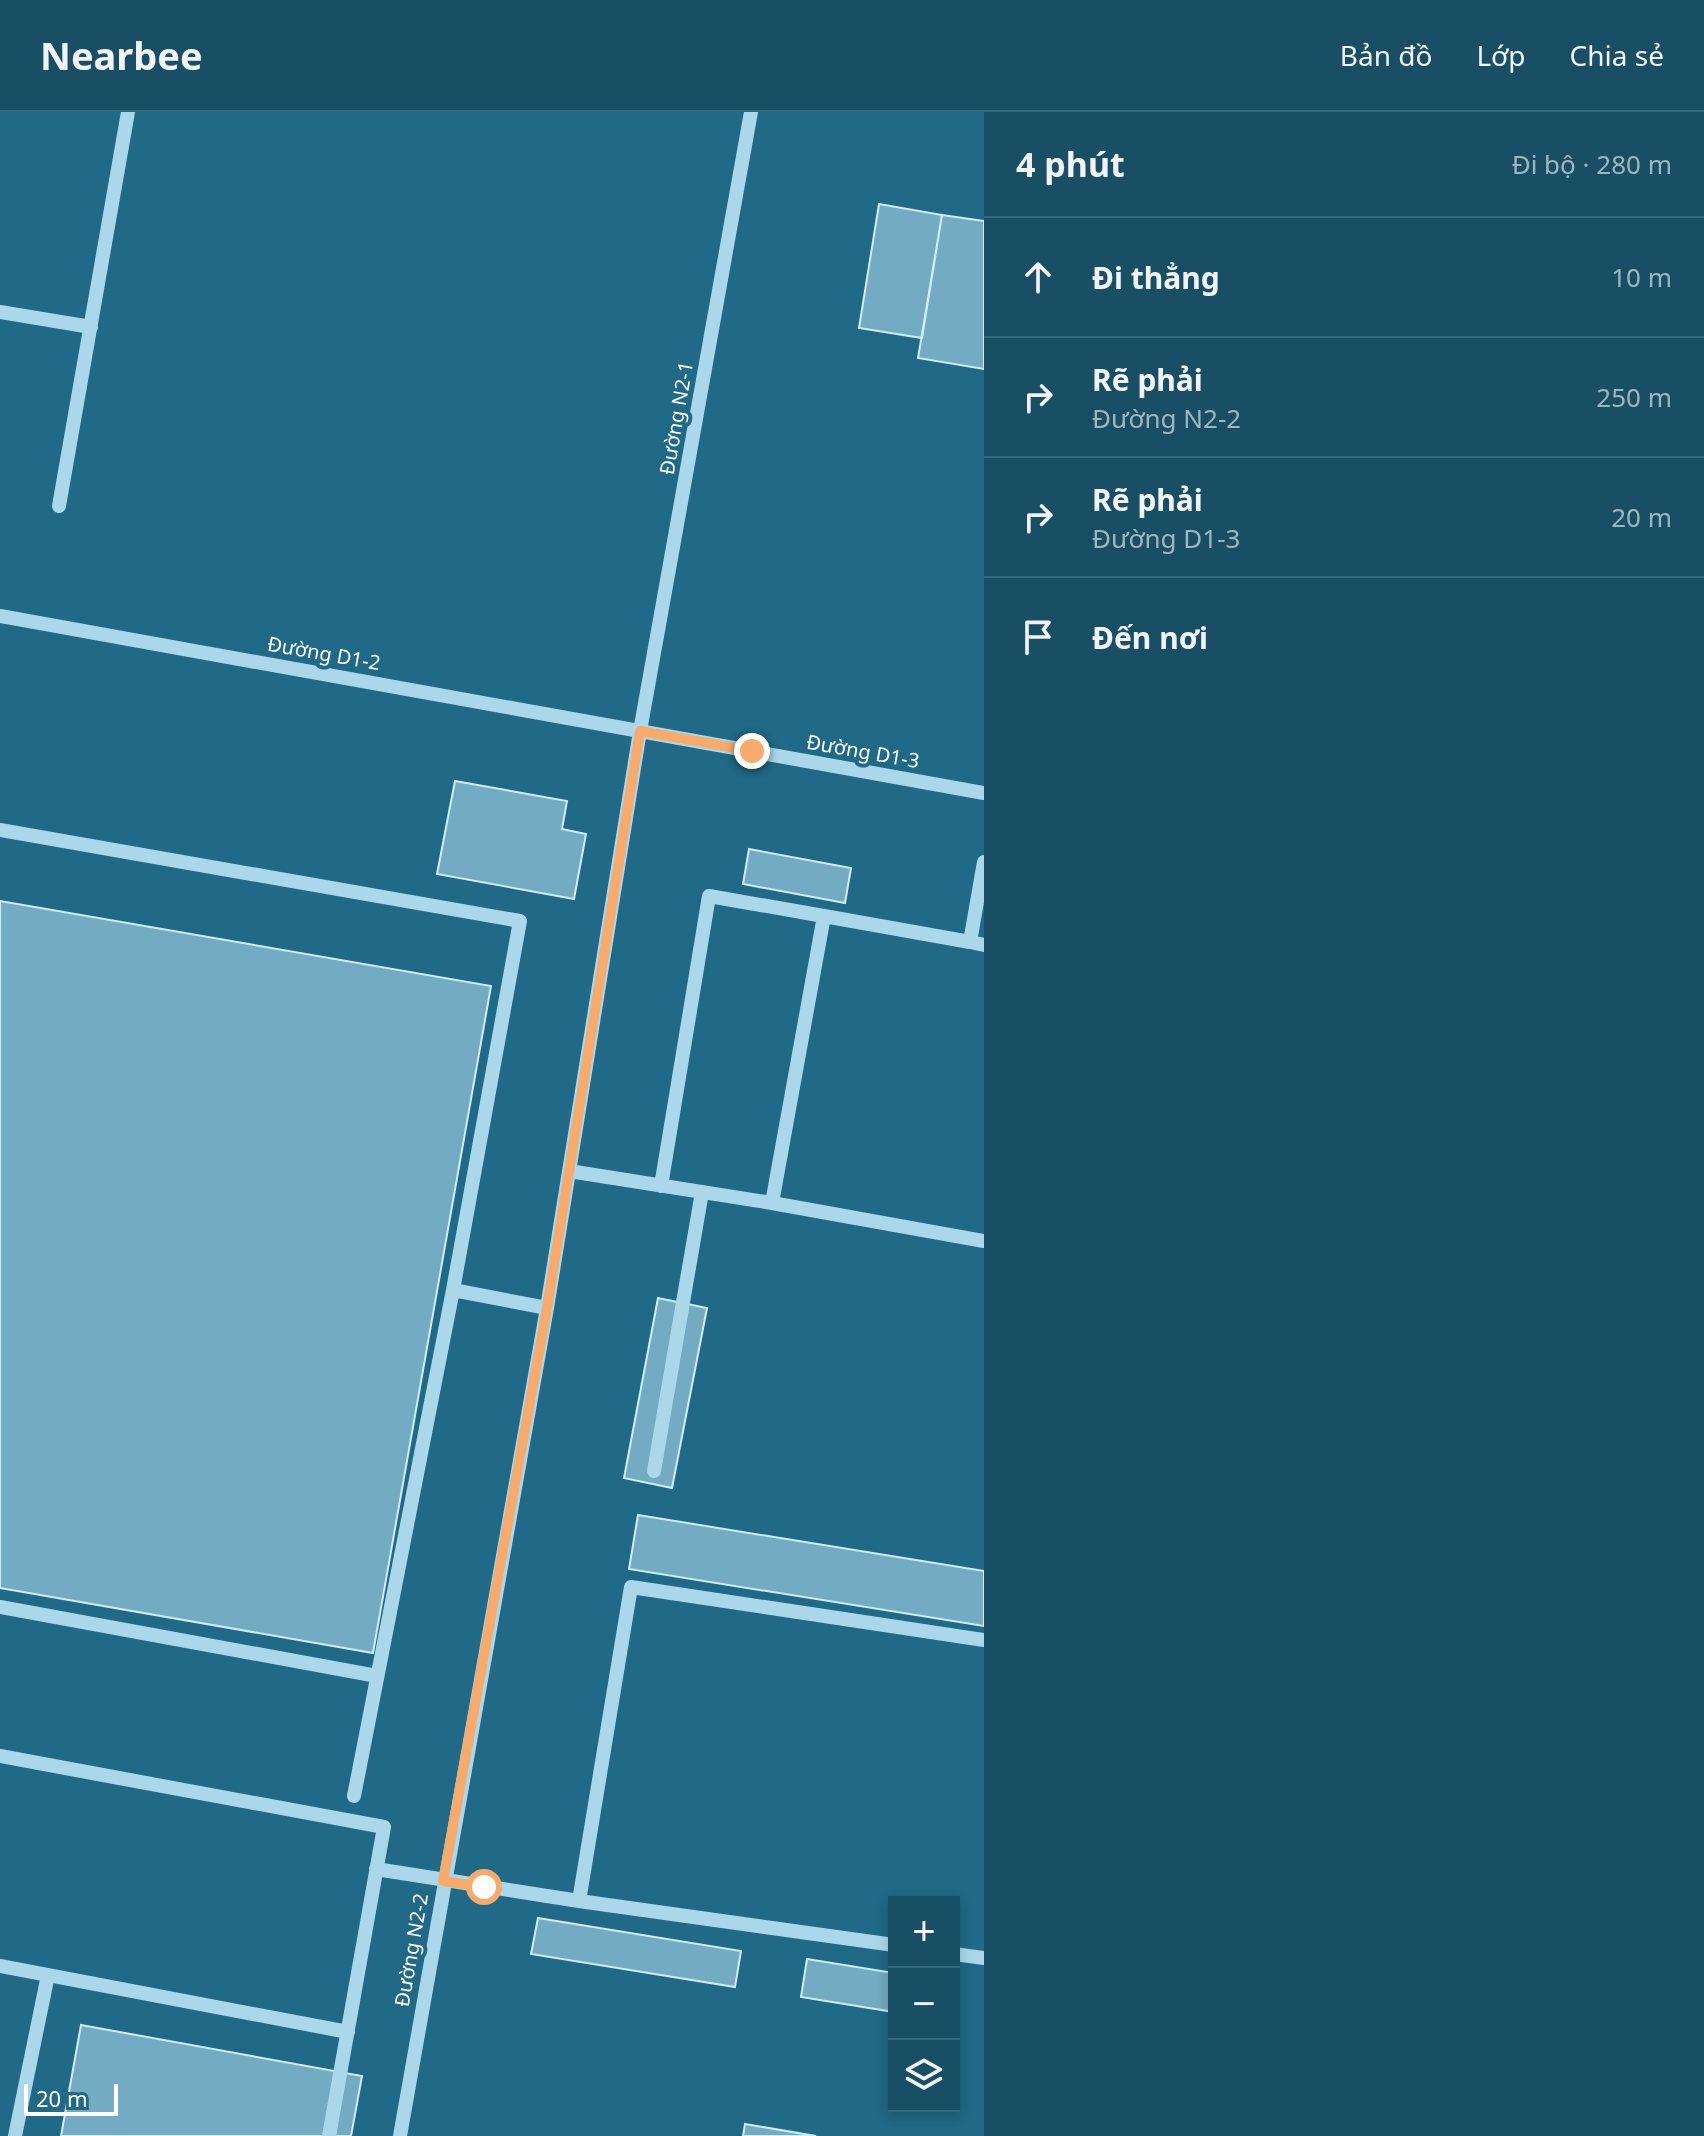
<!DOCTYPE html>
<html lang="vi">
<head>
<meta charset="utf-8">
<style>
  :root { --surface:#184f65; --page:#25596e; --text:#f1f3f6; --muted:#9fb5bf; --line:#366679 }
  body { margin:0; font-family:"Noto Sans",sans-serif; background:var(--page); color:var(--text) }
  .controls { position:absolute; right:24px; bottom:24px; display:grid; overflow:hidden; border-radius:0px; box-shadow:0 4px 12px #0003 }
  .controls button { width:72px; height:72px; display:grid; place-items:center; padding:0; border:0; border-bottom:2px solid var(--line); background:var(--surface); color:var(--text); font:40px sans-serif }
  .scale { position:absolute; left:24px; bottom:20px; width:94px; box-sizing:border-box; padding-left:8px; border:4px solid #fff; border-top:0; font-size:22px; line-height:28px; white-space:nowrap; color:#fff; -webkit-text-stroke:6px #206987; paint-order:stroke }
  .stop { position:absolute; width:24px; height:24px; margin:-18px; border:6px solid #f8aa6b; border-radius:50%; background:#fff }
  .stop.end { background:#f8aa6b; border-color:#fff; box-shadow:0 2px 8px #0008 }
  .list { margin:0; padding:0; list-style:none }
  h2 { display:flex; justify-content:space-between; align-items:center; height:104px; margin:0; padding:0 32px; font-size:34px }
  h2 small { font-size:26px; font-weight:400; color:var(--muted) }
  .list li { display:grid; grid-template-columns:52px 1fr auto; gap:24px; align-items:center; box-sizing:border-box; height:120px; padding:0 32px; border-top:2px solid var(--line) }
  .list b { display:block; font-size:30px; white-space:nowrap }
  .list p { margin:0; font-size:26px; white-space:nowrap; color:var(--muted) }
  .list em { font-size:26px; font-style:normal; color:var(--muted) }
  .icon { flex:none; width:44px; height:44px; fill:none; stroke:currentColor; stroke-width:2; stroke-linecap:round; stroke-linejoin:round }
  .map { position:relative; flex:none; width:984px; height:2024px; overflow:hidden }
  header { display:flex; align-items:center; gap:48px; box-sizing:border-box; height:112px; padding:0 40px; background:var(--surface); border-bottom:2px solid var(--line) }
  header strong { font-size:38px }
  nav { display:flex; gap:44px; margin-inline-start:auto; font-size:28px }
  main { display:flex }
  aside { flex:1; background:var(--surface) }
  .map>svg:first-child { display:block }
  .building { fill:#72abc2; stroke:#cfecf8; stroke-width:2 }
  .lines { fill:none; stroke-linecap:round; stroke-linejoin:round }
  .minor { stroke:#aad8ea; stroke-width:14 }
  .route { stroke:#f8aa6b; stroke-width:10 }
  .labels { text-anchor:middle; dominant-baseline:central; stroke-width:8; stroke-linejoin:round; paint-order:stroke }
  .street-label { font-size:20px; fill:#fff; stroke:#206987 }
</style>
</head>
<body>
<header>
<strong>Nearbee</strong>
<nav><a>Bản đồ</a><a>Lớp</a><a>Chia sẻ</a></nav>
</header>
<main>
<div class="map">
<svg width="984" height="2024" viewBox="0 0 984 2024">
  <rect width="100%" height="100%" fill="#206987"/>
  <path class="building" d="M879,92l63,11 -20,123 -63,-10z
    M942,103l42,6v148l-66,-11z
    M455,669l112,20 -5,28 24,5 -12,65 -137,-25z
    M749,737l102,19 -6,35 -102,-19z
    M0,789l491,85 -118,667 -373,-65z
    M658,1186l49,10 -35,180 -48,-10z
    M638,1403l346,56v55l-355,-57z
    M538,1806l203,33 -6,36 -204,-33z
    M807,1847l87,14v39l-93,-15z
    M81,1913l281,51 -11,60h-290z
    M745,2012l71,12h-73z"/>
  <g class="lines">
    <path class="minor" d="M0,200l91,15
      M59,394l69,-394
      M0,504l984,177
      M0,718l520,91 -67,369 -99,506
      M984,750l-14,80 14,3
      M569,1059l203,32 52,-287 146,26
      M661,1074l48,-290 115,20
      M772,1091l212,38
      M453,1178l94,18
      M654,1359l48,-279
      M0,1495l377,69
      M0,1644l384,71 -55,309
      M376,1757l203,32 315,44
      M579,1789l52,-314 353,53
      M954,1842l30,4
      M0,1854l348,66
      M15,2024l33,-161
      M400,2024l147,-828 93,-577 111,-619"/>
  </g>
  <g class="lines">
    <path class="route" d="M484,1775l-41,-6 104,-573 93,-577 112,20"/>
  </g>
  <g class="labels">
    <g class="street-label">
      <text transform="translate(676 306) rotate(-80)">Đường N2-1</text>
      <text transform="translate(324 541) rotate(10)">Đường D1-2</text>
      <text transform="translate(863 639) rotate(10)">Đường D1-3</text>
      <text transform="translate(411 1838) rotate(-80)">Đường N2-2</text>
    </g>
  </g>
</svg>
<div class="controls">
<button>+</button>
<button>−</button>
<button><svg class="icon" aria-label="layers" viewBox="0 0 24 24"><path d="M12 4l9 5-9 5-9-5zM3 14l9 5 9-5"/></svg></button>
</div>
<div class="scale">20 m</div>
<div class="stop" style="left:484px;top:1775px"></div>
<div class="stop end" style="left:752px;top:639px"></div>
</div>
<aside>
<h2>4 phút<small>Đi bộ · 280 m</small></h2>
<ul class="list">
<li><svg class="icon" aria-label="ahead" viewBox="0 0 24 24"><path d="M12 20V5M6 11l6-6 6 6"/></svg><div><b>Đi thẳng</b></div><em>10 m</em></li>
<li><svg class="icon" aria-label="right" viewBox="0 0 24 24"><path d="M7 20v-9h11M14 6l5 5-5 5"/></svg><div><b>Rẽ phải</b><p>Đường N2-2</p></div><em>250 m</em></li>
<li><svg class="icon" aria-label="right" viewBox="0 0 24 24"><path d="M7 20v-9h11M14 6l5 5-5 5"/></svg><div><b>Rẽ phải</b><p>Đường D1-3</p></div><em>20 m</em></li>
<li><svg class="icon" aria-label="arrive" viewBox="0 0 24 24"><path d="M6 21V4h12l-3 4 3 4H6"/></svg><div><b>Đến nơi</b></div></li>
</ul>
</aside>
</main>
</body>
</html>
